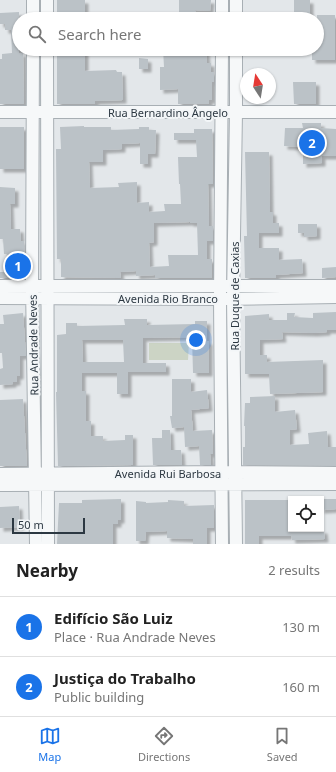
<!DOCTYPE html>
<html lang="en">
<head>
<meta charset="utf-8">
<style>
  :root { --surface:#fff; --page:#f2f2f2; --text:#222; --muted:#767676; --line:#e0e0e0; --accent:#1a73e8 }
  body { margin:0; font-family:"Noto Sans",sans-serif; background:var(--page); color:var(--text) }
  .controls { position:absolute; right:12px; bottom:12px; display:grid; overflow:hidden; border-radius:0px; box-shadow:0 1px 3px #0004 }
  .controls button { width:36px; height:36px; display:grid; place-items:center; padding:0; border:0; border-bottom:1px solid var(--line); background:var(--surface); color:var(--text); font:20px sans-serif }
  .compass { position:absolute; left:240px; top:68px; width:36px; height:36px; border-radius:50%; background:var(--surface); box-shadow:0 1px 3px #0004; rotate:348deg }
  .scale { position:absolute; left:12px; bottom:10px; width:73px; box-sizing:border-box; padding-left:4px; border:2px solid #2c3842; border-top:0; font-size:11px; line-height:14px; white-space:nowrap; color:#2c3842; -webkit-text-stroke:3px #f3f6f8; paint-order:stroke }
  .you { position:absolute; left:196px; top:340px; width:14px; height:14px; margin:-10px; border:3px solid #fff; border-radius:50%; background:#1a73e8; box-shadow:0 0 0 6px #1a73e833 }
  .badge { display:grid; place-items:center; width:26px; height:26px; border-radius:50%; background:var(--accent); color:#fff; font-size:13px; font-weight:700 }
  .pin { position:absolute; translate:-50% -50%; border:2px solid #fff; box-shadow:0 1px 4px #0006 }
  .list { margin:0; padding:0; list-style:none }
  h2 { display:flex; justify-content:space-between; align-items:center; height:52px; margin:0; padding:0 16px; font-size:17px }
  h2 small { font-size:13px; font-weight:400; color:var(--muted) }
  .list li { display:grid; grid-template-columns:26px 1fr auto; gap:12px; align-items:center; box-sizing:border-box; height:60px; padding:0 16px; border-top:1px solid var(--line) }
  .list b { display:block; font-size:15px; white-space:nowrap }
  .list p { margin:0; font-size:13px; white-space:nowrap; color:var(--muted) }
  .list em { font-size:13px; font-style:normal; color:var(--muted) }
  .icon { flex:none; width:22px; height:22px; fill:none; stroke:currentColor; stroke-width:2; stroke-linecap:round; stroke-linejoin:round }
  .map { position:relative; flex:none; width:336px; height:544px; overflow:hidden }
  .search { position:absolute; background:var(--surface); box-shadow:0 1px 3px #0004; left:12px; right:12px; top:12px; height:44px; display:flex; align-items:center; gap:10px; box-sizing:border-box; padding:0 14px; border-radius:22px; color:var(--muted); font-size:15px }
  .sheet { height:172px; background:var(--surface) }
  nav { display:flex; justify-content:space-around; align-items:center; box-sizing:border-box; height:56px; border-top:1px solid var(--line); background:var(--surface); font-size:11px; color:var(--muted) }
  nav a { display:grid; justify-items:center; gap:2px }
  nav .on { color:var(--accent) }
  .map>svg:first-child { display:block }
  .green { fill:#ccd4c5 }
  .building { fill:#bbc2c7; fill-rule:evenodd; filter:url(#shadow) }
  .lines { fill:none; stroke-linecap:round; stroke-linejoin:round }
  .minor-casing { stroke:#a8afb4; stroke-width:14 }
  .minor { stroke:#f6f8f9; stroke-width:12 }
  .labels { text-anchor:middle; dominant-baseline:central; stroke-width:4; stroke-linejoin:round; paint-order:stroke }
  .street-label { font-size:11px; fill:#2c3842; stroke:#f3f6f8 }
</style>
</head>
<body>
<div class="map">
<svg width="336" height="544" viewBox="0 0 336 544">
  <defs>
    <filter id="shadow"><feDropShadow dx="3.5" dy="3.5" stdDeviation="1" flood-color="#0004"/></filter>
  </defs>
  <rect width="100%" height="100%" fill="#e3e7ea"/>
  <path class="green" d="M149,343h40l-1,17h-39z"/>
  <path class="building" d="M57,0h28v19h-16v-5h-12z
    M179,0h32l-1,11 -15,-1 1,9h-17z
    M294,0h16v19h-16z
    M19,12v41h4l1,51h-24v-45h2v-5l10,-1 -1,-23h-6v-6h-5v-11z
    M317,15h18v45h-23v-11h5z
    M57,49h28v22l31,-1 1,2h5l1,28 -28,1v3h-38z
    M163,49h43l1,14h4v9h3v10h-2v18h-3v4h-31v-15l-18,1v-23h4z
    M139,58l9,1v10h-9z
    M293,82h23v22h-22z
    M302,123h19v5l15,1v27h-14v7l-19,1v-17l-19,-1 1,-18h18z
    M84,126v1h27v3l28,-1v-2h10v3h7l-1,24h-7v10h-8v-21l-18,1v5l-19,1v12h-14l1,26 29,-1 -1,-4 19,-1v21l12,-1v10l16,-1 -1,-7h17l-1,-20h-1l-1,-27h19l-1,-17h-22v-7h20v-4h18l1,55h-5l1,42h4v15h-6v18h5v19h-57v-3l-19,1v-5l-16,1 1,6 -60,-1v-18h-4l-1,-110h5l-1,-22zM190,222v1h7l1,32h-30l1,11 -19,1 -1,-24 5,-1v-19z
    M0,127h24v42h-24z
    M245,152h24l1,60h3v11h6v10h-20v15h20v12l23,-1 1,14 -27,2v3h-31l-1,-42h3z
    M0,187l15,1v16h-5l1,25h9l1,12h3l1,37h-25v-6h11v-18h-7l-1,-15h-3z
    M298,224h19v12l-13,1v-4h-6z
    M336,267v10l-14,1v-10z
    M336,312v18h-9v2l-13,1 -32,-1 1,7 -23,1v15h7v7l56,-2v32l-53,2 -1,-20h-24v-58l24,-2v6h18v-7h8l-1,4 19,1v-5z
    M23,313l3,43h-6v20h-3v6h-4v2l-13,1v-16l3,-1 -1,-15h-2v-29h4l-1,-9z
    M124,319h23v6l48,-1v-3h12v20h2v32h-16l-1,-36 -49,1v25h23v9h-38v22h-11v-21h-35v18h4v30h5v15h12v5l22,-1v-5h8v30l-75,1 -2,-74h1v-57l9,-1v-11h11v3l48,-1zM82,340h41l1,22h-41z
    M172,379h19v13l16,-2 2,18 -18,2 2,21 19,-1 1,24h-3l1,11h-11l-1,-19 -14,1 -1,-20 -12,1 -2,-12h2z
    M275,396v16l20,-2 2,19 -7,1v15l19,-1 -1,-11 19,-2 1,16h8v19l-93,-1v-18h2v-21h-1l1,-23h5v-6z
    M23,399l4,67h-27v-66z
    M162,430h8l1,20h10l1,15h-29l-1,-27h10z
    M121,499v21h-3v4h-5v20h-56l2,-41h23v-3z
    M321,499h15v10l-15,1z
    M168,500l16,1v5l30,-1v23h-7v16h-14v-5l-26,-1v-7l-21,1 -1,9h-9v-40l10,1v1l22,-1z
    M245,500h46v36h-32v8h-14z
    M19,506l1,21 -20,1v-21z
    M324,530l1,9 -33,1 -1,-8z"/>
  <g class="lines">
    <g class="minor-casing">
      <path id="minor" d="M33,0v19
        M47,19v-19
        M222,19v-19
        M236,19v-19
        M33,49l-1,237 4,258
        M47,49l1,495
        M222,49l-2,250 2,245
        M0,112h336
        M0,286h336
        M0,298l220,1 116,-2
        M0,474l222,-2 114,1
        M0,485l336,-1
        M236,544l-3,-246 3,-186v-63"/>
    </g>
    <use href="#minor" class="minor"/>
  </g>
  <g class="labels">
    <g class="street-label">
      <text x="168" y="112">Rua Bernardino Ângelo</text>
      <text transform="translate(234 296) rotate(-90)">Rua Duque de Caxias</text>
      <text x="168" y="298">Avenida Rio Branco</text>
      <text transform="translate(33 345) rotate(-91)">Rua Andrade Neves</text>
      <text x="168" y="473">Avenida Rui Barbosa</text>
    </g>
  </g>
</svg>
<div class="controls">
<button><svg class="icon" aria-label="locate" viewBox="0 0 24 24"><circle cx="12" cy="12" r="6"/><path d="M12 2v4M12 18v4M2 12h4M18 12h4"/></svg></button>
</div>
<svg class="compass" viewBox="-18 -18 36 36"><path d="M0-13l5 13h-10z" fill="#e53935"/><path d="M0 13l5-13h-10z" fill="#767676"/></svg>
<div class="scale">50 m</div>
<div class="you"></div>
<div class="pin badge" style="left:18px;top:266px">1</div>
<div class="pin badge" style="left:312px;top:143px">2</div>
<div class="search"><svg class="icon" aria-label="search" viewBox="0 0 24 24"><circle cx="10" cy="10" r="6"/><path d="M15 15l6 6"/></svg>Search here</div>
</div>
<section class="sheet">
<h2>Nearby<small>2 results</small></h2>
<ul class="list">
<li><span class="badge">1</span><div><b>Edifício São Luiz</b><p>Place · Rua Andrade Neves</p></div><em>130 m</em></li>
<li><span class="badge">2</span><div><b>Justiça do Trabalho</b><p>Public building</p></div><em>160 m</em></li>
</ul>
</section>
<nav>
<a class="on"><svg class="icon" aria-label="map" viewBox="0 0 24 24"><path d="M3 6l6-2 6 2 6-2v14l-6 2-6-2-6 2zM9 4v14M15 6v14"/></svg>Map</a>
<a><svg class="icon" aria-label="directions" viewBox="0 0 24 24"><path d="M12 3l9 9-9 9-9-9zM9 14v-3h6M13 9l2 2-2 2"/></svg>Directions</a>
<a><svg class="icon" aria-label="saved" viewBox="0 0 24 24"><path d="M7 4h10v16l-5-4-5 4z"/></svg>Saved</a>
</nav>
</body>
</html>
